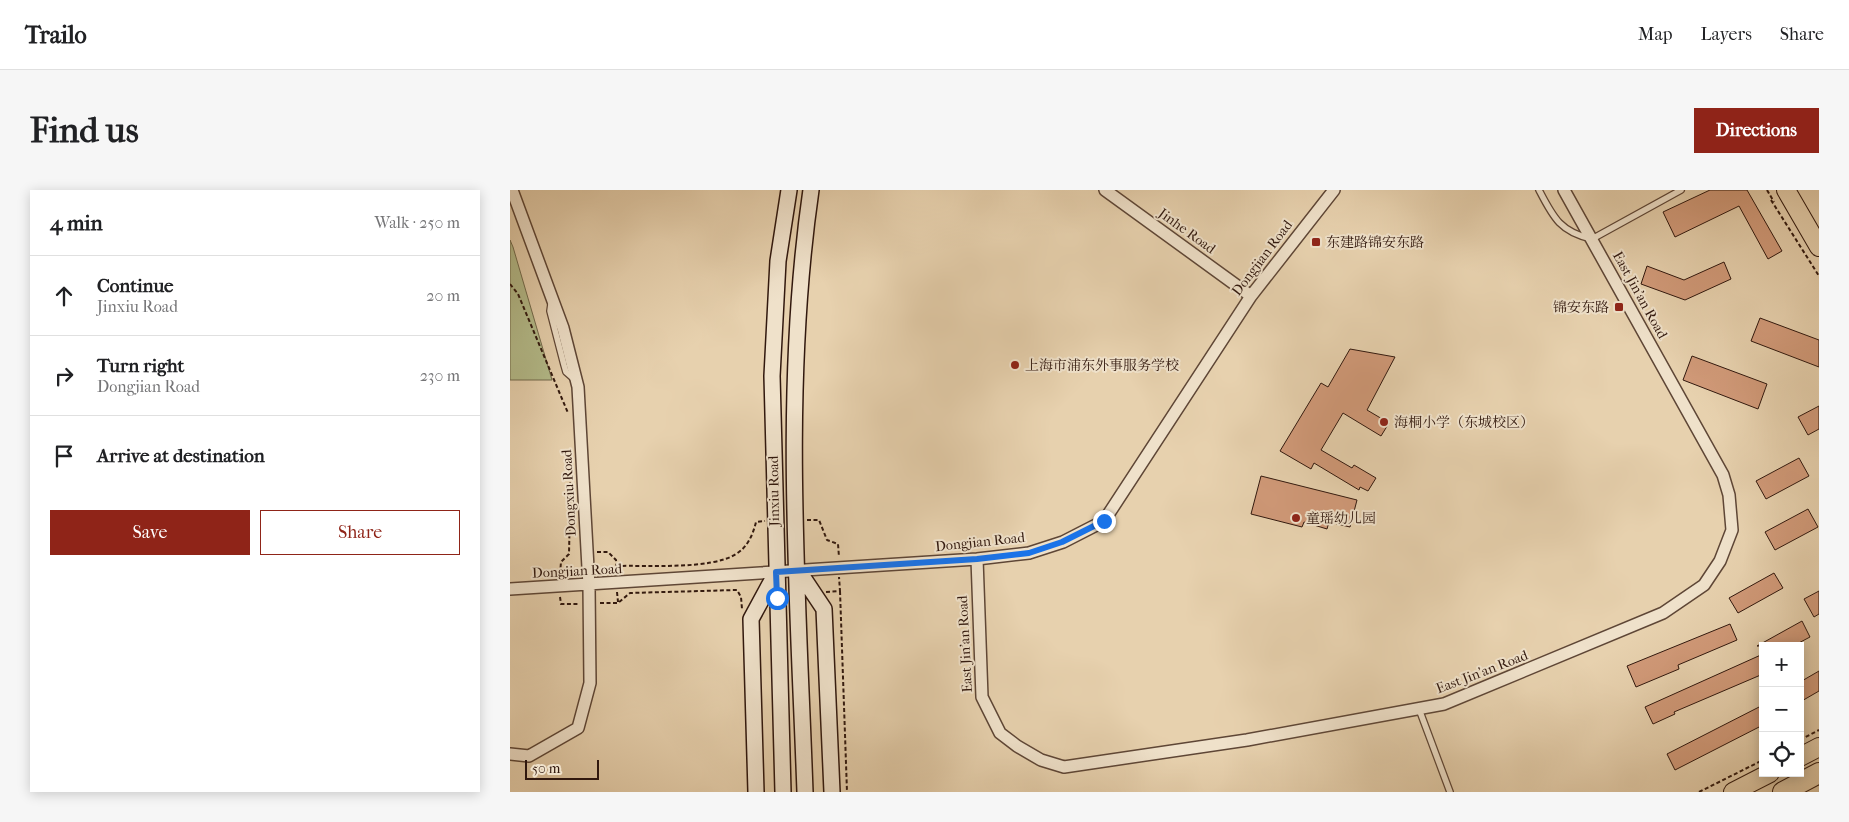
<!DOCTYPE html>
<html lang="en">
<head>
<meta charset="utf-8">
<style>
  :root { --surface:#fff; --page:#f6f6f6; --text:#202124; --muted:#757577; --line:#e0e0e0; --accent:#8f2418 }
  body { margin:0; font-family:"IM FELL French Canon","Noto Serif SC",serif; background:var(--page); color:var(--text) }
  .controls { position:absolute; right:15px; bottom:15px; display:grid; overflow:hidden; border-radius:0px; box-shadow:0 2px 12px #0003 }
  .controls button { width:45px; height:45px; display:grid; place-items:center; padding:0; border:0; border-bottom:1px solid var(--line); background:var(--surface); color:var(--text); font:25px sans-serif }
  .scale { position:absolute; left:15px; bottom:12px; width:74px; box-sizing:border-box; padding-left:5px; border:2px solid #31180e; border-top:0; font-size:14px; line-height:18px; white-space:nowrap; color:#31180e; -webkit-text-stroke:4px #efe1ca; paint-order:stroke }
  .stop { position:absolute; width:15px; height:15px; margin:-11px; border:4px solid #1a73e8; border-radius:50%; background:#fff }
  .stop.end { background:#1a73e8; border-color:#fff; box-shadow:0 1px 5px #0008 }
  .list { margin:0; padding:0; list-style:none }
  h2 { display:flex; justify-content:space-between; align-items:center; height:65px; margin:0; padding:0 20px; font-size:21px }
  h2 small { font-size:16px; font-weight:400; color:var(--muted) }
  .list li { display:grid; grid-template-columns:32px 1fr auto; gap:15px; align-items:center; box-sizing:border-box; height:80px; padding:0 20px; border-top:1px solid var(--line) }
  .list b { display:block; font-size:19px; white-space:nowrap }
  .list p { margin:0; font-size:16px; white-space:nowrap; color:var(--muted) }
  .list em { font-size:16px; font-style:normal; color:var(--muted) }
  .actions { display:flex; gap:10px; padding:15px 20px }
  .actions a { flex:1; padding:11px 0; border:1px solid var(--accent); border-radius:0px; text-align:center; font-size:18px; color:var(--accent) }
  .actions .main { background:var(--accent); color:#fff }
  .icon { flex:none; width:28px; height:28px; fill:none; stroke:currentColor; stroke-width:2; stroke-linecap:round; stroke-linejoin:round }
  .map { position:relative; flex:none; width:1309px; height:602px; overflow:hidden; border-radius:0px }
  header { display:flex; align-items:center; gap:30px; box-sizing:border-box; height:70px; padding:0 25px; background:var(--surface); border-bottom:1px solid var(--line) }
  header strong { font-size:24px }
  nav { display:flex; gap:28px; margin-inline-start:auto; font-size:18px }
  .intro { display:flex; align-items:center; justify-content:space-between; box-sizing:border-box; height:120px; padding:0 30px }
  h1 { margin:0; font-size:35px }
  .button { padding:12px 22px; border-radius:0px; background:var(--accent); color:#fff; font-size:18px; font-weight:700 }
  main { display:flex; gap:30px; padding:0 30px }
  aside { flex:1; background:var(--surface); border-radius:0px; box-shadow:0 2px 12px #0003 }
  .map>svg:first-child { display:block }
  .green { fill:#b4bc8b; stroke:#726a4c }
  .building { fill:#d19a79; stroke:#31180e }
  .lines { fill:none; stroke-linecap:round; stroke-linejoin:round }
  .lane-casing { stroke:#5e4636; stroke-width:8 }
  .street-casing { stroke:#5e4636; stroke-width:14 }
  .secondary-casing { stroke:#31180e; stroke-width:18 }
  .primary-casing { stroke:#31180e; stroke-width:20 }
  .highway-casing { stroke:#31180e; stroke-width:22 }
  .path { stroke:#31180e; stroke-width:2; stroke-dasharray:4 2.5; stroke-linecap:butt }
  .lane { stroke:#efe1ca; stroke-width:5.5 }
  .street { stroke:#efe1ca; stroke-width:11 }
  .secondary { stroke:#efe1ca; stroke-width:15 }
  .primary { stroke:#e7d1ae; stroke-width:18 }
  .highway { stroke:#e7d1ae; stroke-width:20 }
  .route { stroke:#1a73e8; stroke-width:6 }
  .poi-dot { fill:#8f2418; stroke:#efe1ca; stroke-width:2 }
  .labels { text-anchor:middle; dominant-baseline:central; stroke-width:4; stroke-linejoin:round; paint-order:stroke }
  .street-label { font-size:14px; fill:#31180e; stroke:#efe1ca }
  .poi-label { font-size:14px; fill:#31180e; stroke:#efe1ca; text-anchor:start }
</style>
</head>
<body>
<header>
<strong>Trailo</strong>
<nav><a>Map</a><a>Layers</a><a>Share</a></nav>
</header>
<div class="intro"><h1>Find us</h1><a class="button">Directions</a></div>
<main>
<aside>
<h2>4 min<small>Walk · 250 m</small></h2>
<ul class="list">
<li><svg class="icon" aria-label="ahead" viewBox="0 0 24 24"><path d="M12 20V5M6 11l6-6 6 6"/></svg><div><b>Continue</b><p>Jinxiu Road</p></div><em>20 m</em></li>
<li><svg class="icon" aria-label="right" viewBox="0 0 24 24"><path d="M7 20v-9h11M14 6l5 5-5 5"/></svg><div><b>Turn right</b><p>Dongjian Road</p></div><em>230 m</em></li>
<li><svg class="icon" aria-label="arrive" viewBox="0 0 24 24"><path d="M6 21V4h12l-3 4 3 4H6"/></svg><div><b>Arrive at destination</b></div></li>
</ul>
<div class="actions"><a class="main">Save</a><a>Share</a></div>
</aside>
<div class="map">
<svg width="1309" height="602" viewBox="0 0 1309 602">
  <rect width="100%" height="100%" fill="#e7d1ae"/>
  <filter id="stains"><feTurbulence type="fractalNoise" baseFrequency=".004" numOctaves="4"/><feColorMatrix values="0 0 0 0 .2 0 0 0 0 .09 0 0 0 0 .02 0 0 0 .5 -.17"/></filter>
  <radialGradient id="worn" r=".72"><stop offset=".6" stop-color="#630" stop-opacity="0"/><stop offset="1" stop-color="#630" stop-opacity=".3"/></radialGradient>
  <path class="green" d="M0,50l3,7 39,133h-42z"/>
  <path class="building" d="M1200,0h37l35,61 -14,8 -29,-53 -64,31 -12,-25z
    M1214,72l7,17 -46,21 -44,-16 6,-18 37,14z
    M1250,128l59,22v27l-68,-26z
    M840,159l45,8 -28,53 22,13 -8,13 -38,-23 -22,37 31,18 2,-3 22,13 -8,13 -8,-4 -1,3 -45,-27 -3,6 -31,-18 41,-68 7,4z
    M1182,166l75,28 -9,25 -75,-29z
    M1309,216v23l-11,6 -10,-18z
    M1289,268l10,18 -43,23 -10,-18z
    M751,286l96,24 -7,27 -21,-5 -2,7 -23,-7 -2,5 -51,-13z
    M1298,319l10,18 -43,23 -10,-18z
    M1264,383l9,15 -45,25 -9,-15z
    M1309,401v23l-5,3 -10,-18z
    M1292,431l8,16 -17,9h-36z
    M1220,434l7,16 -59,25 1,4 -43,18 -9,-21z
    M1253,464v20l-89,38 1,2 -22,10 -8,-17z
    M1309,481v20l-19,11v-20z
    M1253,515v20l-88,45 -8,-16z"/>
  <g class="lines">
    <g class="lane-casing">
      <path id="lane" d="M1029,0c14,27 21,42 53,49l89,-49
        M41,114l-1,7 14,54 2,7 8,7
        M909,519l31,83"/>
    </g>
    <g class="street-casing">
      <path id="street" d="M595,0l146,106
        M467,369l5,138 18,36 17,13 24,14 23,7 183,-27 197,-36 219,-91 41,-28 16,-24 12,-31 -3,-35 -6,-20 -159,-285
        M0,399l467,-30 52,-6 34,-11 41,-21 147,-225 83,-106
        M0,564l19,2 49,-28 12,-45 -1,-97 -11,-199 -15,-59 -51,-138"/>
    </g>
    <g class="secondary-casing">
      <path id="secondary" d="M288,380l26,39 8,183
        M246,602l-5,-173 25,-46
        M273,602l-11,-416 6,-115 11,-71
        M295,602c-7,-200 -23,-403 6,-602"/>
    </g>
    <g class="primary-casing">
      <path id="primary" d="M1276,0l33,57
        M1290,567l19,-10
        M1223,602l37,-19"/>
    </g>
    <g class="highway-casing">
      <path id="highway" d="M1273,602l36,-19"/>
    </g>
    <path class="path" d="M1257,0l7,12
      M1261,10l48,76
      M0,94l8,10 50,119
      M297,330h12l8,20 11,4 1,13
      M87,362h11l8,8 1,12
      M106,376c31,-1 95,4 120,-12 12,-7 17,-20 20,-32l9,-1
      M50,384l1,-12 8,-8 2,-96
      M330,401l7,201
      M107,402l1,10
      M316,402l14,-1 -1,-14
      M50,407l1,7h17
      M90,413h18l12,-10 107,-3 4,7 1,12
      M1290,550l19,-10
      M1189,602l64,-32"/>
    <use href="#lane" class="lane"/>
    <use href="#street" class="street"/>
    <use href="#secondary" class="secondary"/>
    <use href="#primary" class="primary"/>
    <use href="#highway" class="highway"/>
  </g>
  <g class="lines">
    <path class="route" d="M267,408l-1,-26 201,-13 52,-6 33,-11 42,-21"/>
  </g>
  <g class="poi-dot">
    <rect x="801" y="47" width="10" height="10" rx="2.5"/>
    <rect x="1104" y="112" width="10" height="10" rx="2.5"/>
    <circle cx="505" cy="175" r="5"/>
    <circle cx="874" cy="232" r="5"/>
    <circle cx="786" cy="328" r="5"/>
  </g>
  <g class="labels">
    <g class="street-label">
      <text transform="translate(677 41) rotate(36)">Jinhe Road</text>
      <text transform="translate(752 68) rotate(-53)">Dongjian Road</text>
      <text transform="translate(1130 105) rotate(61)">East Jin'an Road</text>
      <text transform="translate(264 301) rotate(-91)">Jinxiu Road</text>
      <text transform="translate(59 303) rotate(-93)">Dongxiu Road</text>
      <text transform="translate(470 352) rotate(-6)">Dongjian Road</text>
      <text transform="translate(67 381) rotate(-3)">Dongjian Road</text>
      <text transform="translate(455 454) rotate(-93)">East Jin'an Road</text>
      <text transform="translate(972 482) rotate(-21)">East Jin'an Road</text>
    </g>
    <g class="poi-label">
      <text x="816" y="52">东建路锦安东路</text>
      <text x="1099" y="117" text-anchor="end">锦安东路</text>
      <text x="515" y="175">上海市浦东外事服务学校</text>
      <text x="884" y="232">海桐小学（东城校区）</text>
      <text x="796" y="328">童瑶幼儿园</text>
    </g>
  </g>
  <rect width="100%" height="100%" filter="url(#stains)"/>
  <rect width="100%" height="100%" fill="url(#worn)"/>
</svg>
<div class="controls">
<button>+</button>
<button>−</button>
<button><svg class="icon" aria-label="locate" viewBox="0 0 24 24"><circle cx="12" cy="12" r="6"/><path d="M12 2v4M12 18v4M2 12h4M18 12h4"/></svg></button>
</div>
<div class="scale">50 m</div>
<div class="stop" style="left:267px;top:408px"></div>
<div class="stop end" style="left:594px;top:331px"></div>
</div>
</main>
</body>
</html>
